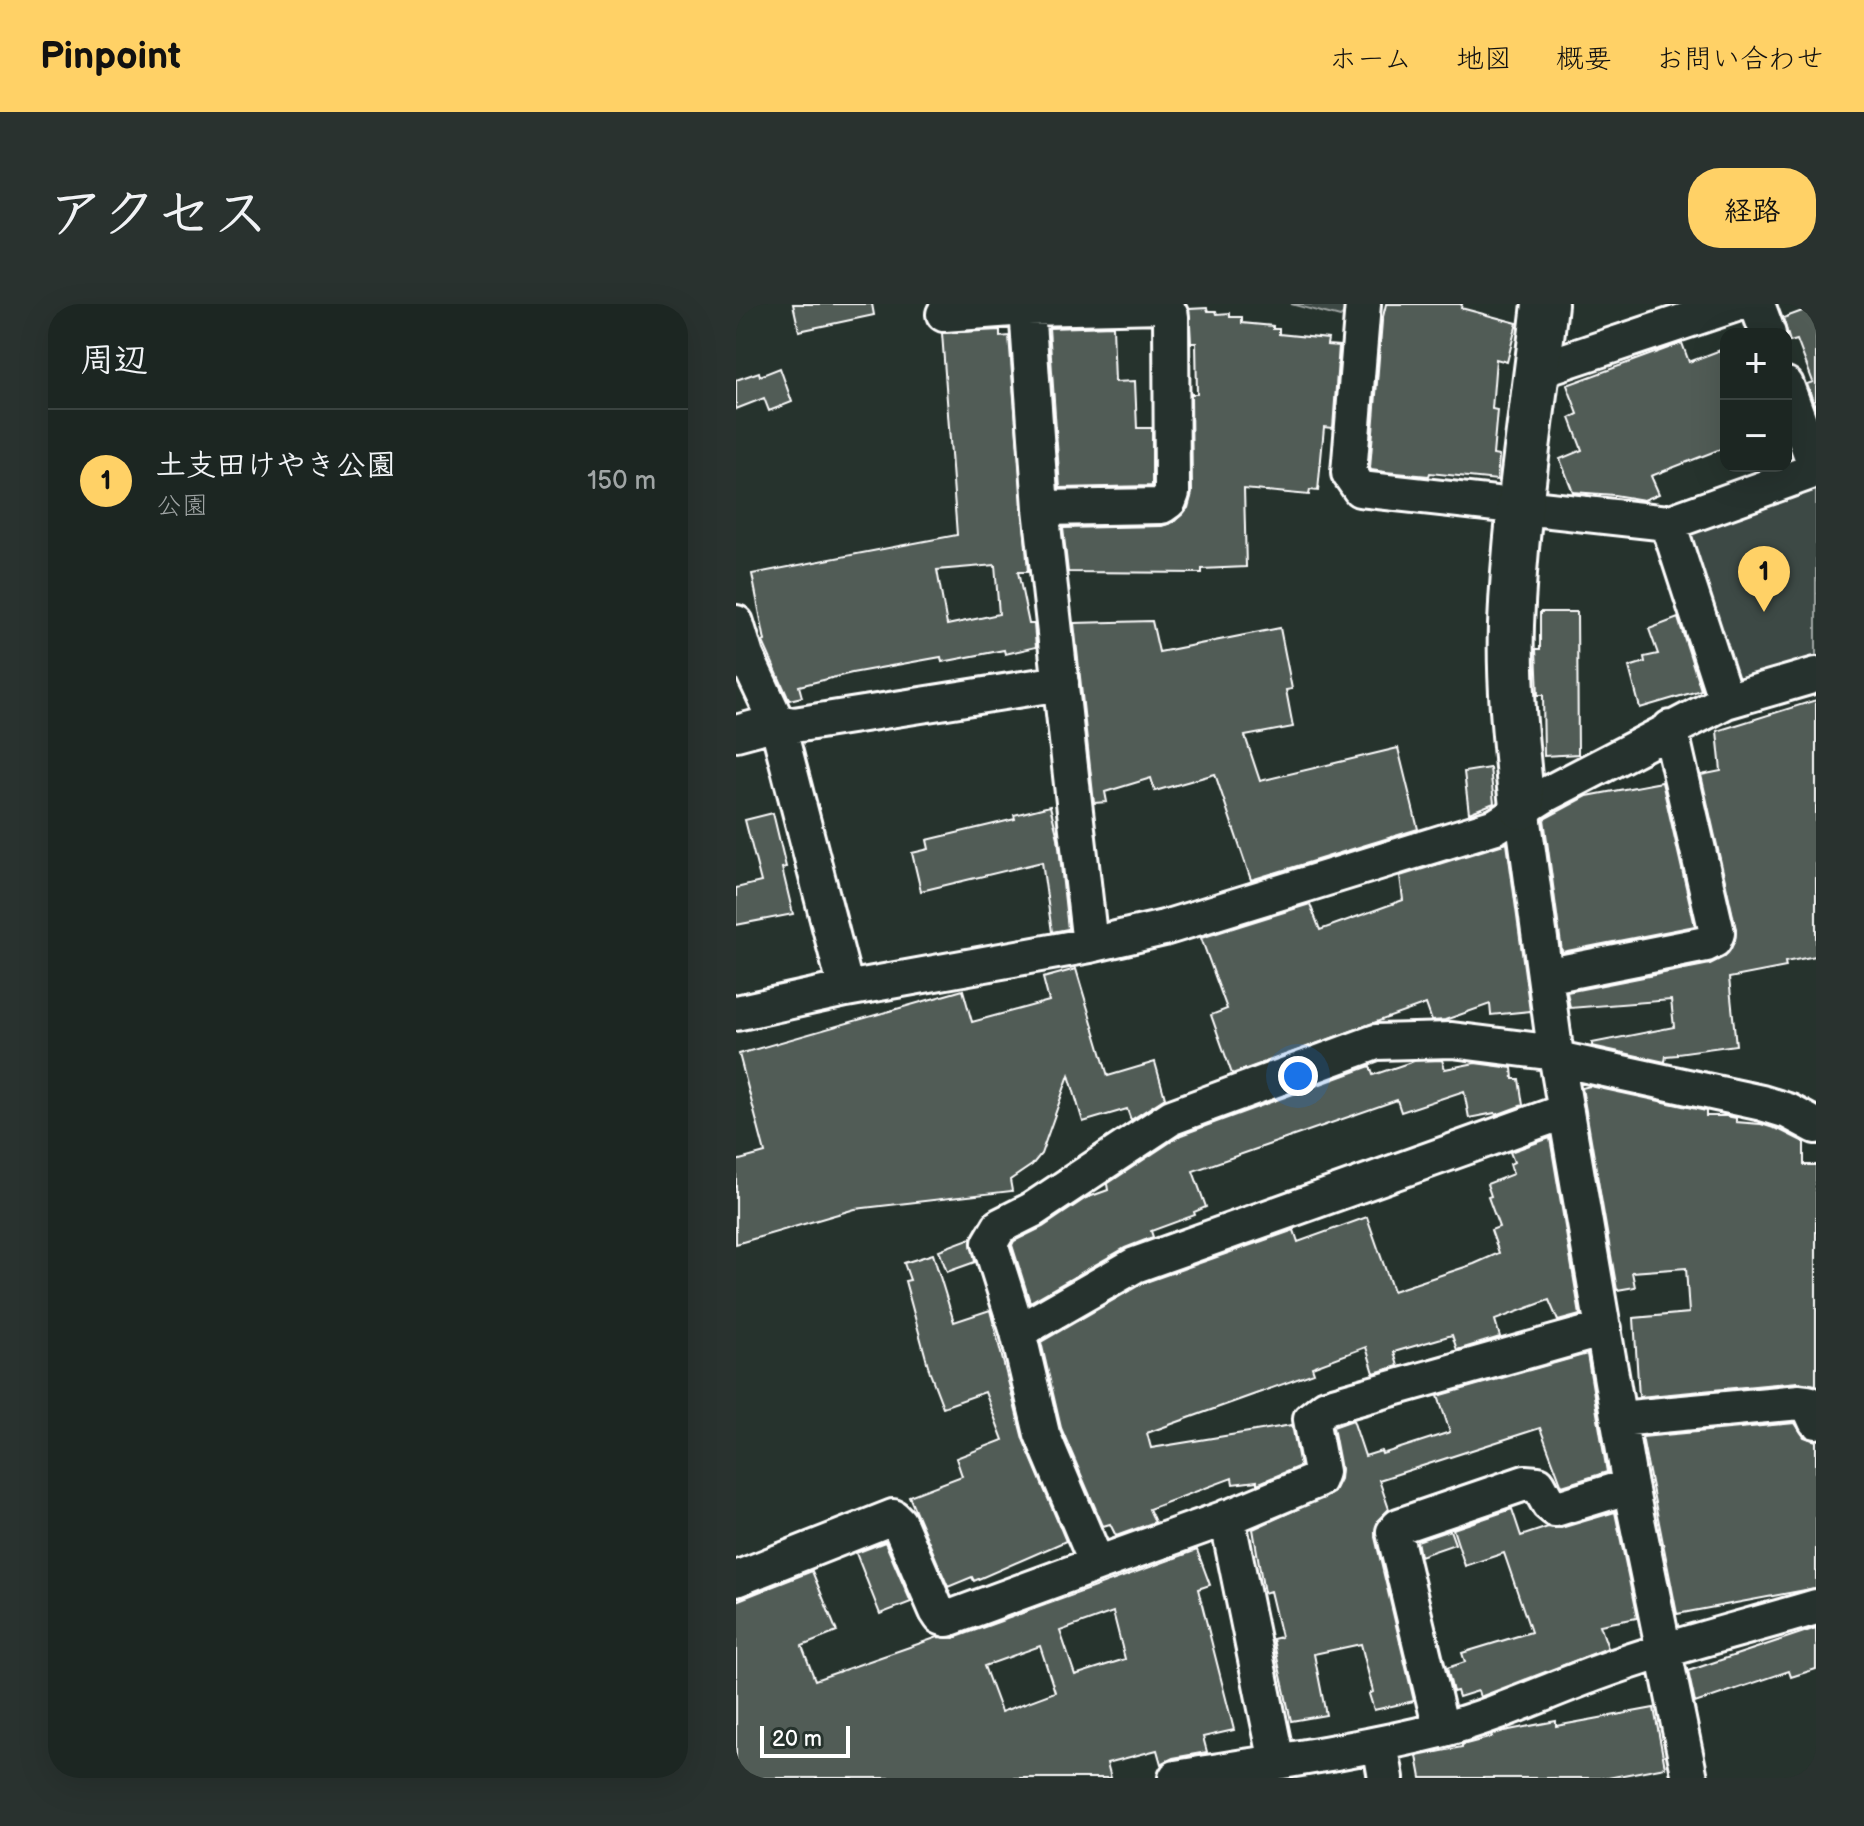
<!DOCTYPE html>
<html lang="ja">
<head>
<meta charset="utf-8">
<style>
  :root { --surface:#1c2622; --page:#29322f; --text:#f1f3f6; --muted:#a0a5a5; --line:#3a4340; --accent:#ffd166 }
  body { margin:0; font-family:"Balsamiq Sans","Klee One",sans-serif; background:var(--page); color:var(--text) }
  .controls { position:absolute; right:24px; top:24px; display:grid; overflow:hidden; border-radius:16px; box-shadow:0 8px 32px #0002 }
  .controls button { width:72px; height:72px; display:grid; place-items:center; padding:0; border:0; border-bottom:2px solid var(--line); background:var(--surface); color:var(--text); font:40px sans-serif }
  .scale { position:absolute; left:24px; bottom:20px; width:90px; box-sizing:border-box; padding-left:8px; border:4px solid #fff; border-top:0; font-size:22px; line-height:28px; white-space:nowrap; color:#fff; -webkit-text-stroke:6px #26332d; paint-order:stroke }
  .you { position:absolute; left:562px; top:772px; width:28px; height:28px; margin:-20px; border:6px solid #fff; border-radius:50%; background:#1a73e8; box-shadow:0 0 0 12px #1a73e833 }
  .badge { display:grid; place-items:center; width:52px; height:52px; border-radius:50%; background:var(--accent); color:#111; font-size:26px; font-weight:700 }
  .pin { position:absolute; translate:-50% -66px; filter:drop-shadow(0 2px 4px #0008) }
  .pin::after { content:''; position:absolute; top:42px; width:28px; height:24px; background:inherit; clip-path:polygon(0 0,100% 0,50% 100%) }
  .list { margin:0; padding:0; list-style:none }
  h2 { display:flex; justify-content:space-between; align-items:center; height:104px; margin:0; padding:0 32px; font-size:34px }
  h2 small { font-size:26px; font-weight:400; color:var(--muted) }
  .list li { display:grid; grid-template-columns:52px 1fr auto; gap:24px; align-items:center; box-sizing:border-box; height:144px; padding:0 32px; border-top:2px solid var(--line) }
  .list b { display:block; font-size:30px; white-space:nowrap }
  .list p { margin:0; font-size:26px; white-space:nowrap; color:var(--muted) }
  .list em { font-size:26px; font-style:normal; color:var(--muted) }
  .map { position:relative; flex:none; width:1080px; height:1474px; overflow:hidden; border-radius:32px }
  header { display:flex; align-items:center; gap:48px; box-sizing:border-box; height:112px; padding:0 40px; background:var(--accent); color:#111 }
  header strong { font-size:38px }
  nav { display:flex; gap:44px; margin-inline-start:auto; font-size:28px }
  .intro { display:flex; align-items:center; justify-content:space-between; box-sizing:border-box; height:192px; padding:0 48px }
  h1 { margin:0; font-size:56px }
  .button { padding:20px 36px; border-radius:32px; background:var(--accent); color:#111; font-size:28px; font-weight:700 }
  main { display:flex; gap:48px; padding:0 48px }
  aside { flex:1; background:var(--surface); border-radius:32px; box-shadow:0 8px 32px #0002 }
  .map>svg:first-child { display:block }
  .green { fill:#3e4944; stroke:#9ea4a2; stroke-width:2 }
  .building { fill:#515c57; stroke:#fff; stroke-width:2; fill-rule:evenodd }
  .lines { fill:none; stroke-linecap:round; stroke-linejoin:round }
  .street-casing { stroke:#fff; stroke-width:40 }
  .secondary-casing { stroke:#fff; stroke-width:50 }
  .street { stroke:#26332d; stroke-width:34 }
  .secondary { stroke:#26332d; stroke-width:44 }
</style>
</head>
<body>
<header>
<strong>Pinpoint</strong>
<nav><a>ホーム</a><a>地図</a><a>概要</a><a>お問い合わせ</a></nav>
</header>
<div class="intro"><h1>アクセス</h1><a class="button">経路</a></div>
<main>
<aside>
<h2>周辺<small></small></h2>
<ul class="list">
<li><span class="badge">1</span><div><b>土支田けやき公園</b><p>公園</p></div><em>150 m</em></li>
</ul>
</aside>
<div class="map">
<svg width="1080" height="1474" viewBox="0 0 1080 1474">
  <rect width="100%" height="100%" fill="#26332d"/>
  <filter id="ink" filterUnits="userSpaceOnUse"><feTurbulence type="fractalNoise" baseFrequency=".0125" numOctaves="2"/><feDisplacementMap in="SourceGraphic" scale="16" xChannelSelector="R" yChannelSelector="G"/><feConvolveMatrix kernelMatrix="1 2 1 2 8 2 1 2 1" color-interpolation-filters="sRGB"/></filter>
  <g filter="url(#ink)">
    <path class="green" d="M555,0h60l-1,5 -10,8z
      M1080,182v175l-69,22 -11,-6 -49,-133 6,-14z"/>
    <path class="building" d="M57,0h79l2,11 -75,16z
      M650,0h76l-1,4 56,15 -10,39 -11,-3 -4,50 5,1 -4,45 6,1 -2,24 -67,-7 -1,3 -44,-4 -14,-2 -1,-2 12,-147z
      M1080,2v103l-9,-25 6,-2 -16,-42 -7,2 -7,-24z
      M471,4l1,3h8l1,3 13,-1v4h12v6l31,3v3h6v5l49,5 -1,6 12,1 -6,82 -9,-1 -6,64 -8,-1 -1,5 -65,-6 2,78 -44,2v4l-134,-1 -5,-44 99,-2 12,-4 14,-14 4,-15 -1,-99h6l-1,-51h-5l-2,-34z
      M377,22l2,56 20,-1 2,47h15v58l-92,2 -11,-160z
      M264,26v7l9,-1 19,236h-10l11,52h5l2,23 -31,7 -1,-4 -62,12 -1,-5 -89,16 -53,13 3,11 -13,3 -26,-58 2,-1 -13,-67 205,-39 -15,-202zM259,261l4,49 -52,11 -10,-55z
      M946,39l7,19 37,-14v99l-75,29 8,18 -15,6 -30,-5 -41,-3 -13,-33 22,-9 -12,-32 8,-4 -11,-29z
      M44,64l12,34 -23,9 -5,-13 -28,11v-29l23,-8 1,4z
      M804,308h37l1,142 -34,2 -1,-61h-5l-2,-46h4z
      M942,314l23,72 -61,18 -11,-41 16,-5 -1,-5 14,-3 -9,-25z
      M416,317l7,31 121,-24 12,61 -6,1 7,37 -48,9 15,45 138,-33 20,81 -167,51 -36,-106 -60,17 -4,-13 -46,14 2,10 -13,1 -20,-180z
      M1080,396v256l-31,6 1,5 -57,11 7,67 -59,8v2l-11,1 -1,6 -73,-16v-3l82,-16 -3,-27 -101,8 -3,-16 143,-28 14,-7 11,-16 1,-12 -35,-154 20,-4 -4,-40z
      M754,464l4,35 -25,10 -5,-41z
      M926,478l33,144 -133,26 -18,-133 43,-23z
      M314,502l8,32 10,91 -16,3 -10,-70 -121,29 -9,-38 17,-4 -2,-9 88,-21 -1,-4z
      M37,509l13,54 -4,1 11,46 -57,11v-37l25,-6 -16,-62z
      M771,539l23,168 -39,4 -1,-11 -45,16 -13,1 -6,-17 -194,70 -21,-59 16,-6 -26,-71 109,-34 10,26 83,-30 -3,-24z
      M340,665l32,107 47,-14 10,36 -34,22 -4,-11 -44,13 -14,-47 -28,79 -9,11 -22,15 2,11 -157,18 -119,35v-83l29,-8 -26,-99 224,-64 9,32 77,-21 -6,-23z
      M706,756l3,9 30,-6 37,5 1,11h6l4,26 -27,10 -1,-2 -26,5 -5,-27 -63,21 -4,-12 -204,71 13,36 -12,5 1,3 -44,16 2,6 -28,11 -95,54 -18,-57 2,-4 29,-14 43,-29 22,-8 -1,-6 74,-49 189,-69 3,9 41,-14z
      M854,782l116,25v5h20l10,2v4l25,2 19,6 24,12v23h12v220l-18,-3 -159,15 -5,-79 55,-5 -3,-45 -54,4 3,15 -18,3 -35,-202z
      M814,834l30,177 -22,6 -9,-21 -54,20 5,17 -43,13 -5,-15 -58,17 4,14 -24,7 -8,-26 -54,20 2,6 -167,60 4,15 141,-23 8,41 -43,18v-3l-24,3 -1,-6 -83,31 6,13 -39,14 -6,-12 -7,2 -42,-98 -20,-86 102,-59 151,-53 4,12 69,-25 26,74 81,-27 25,-11 -8,-23 8,-3 -11,-30 3,-1 -4,-12 26,-10 -3,-10 4,-2 -4,-10z
      M235,934l4,24 -28,10 -8,-22z
      M197,950l21,68 36,-12 33,129 43,102 -92,40 -2,-4 -24,10 -39,-91 53,-20 -6,-18 47,-18 -18,-48 -42,15 -13,-34 -25,-92 5,-1 -6,-17z
      M851,1050l20,118 -45,14 -22,-58 -161,52 10,29 -11,11 -3,17 39,164 -40,9 -5,-16 4,-2 -12,-48 -47,10 12,61 -35,6 -18,-82 8,-2 -11,-46 -6,2 -11,-64 80,-36 7,-14 1,-10 -8,-42 20,-7 12,36 16,-5 1,3 68,-22 -12,-36z
      M1059,1119l9,14 12,4v147l-139,26 -35,-177z
      M776,1205l9,27 27,-9 13,1 54,-16 22,106 -37,7 8,23 -128,49 -2,-6 -19,6 -2,-6 -4,1 -6,-24 18,-6 -3,-9 69,-21 -27,-79 -39,13 -12,-37z
      M714,1226l5,14 -35,12 -3,-15z
      M149,1238l26,60 -31,12 -24,-61z
      M461,1246l13,35 -12,4 36,141 -31,7 4,15 -34,6 -12,6 -4,-14 -50,13 4,15h-375v-177l76,-30 25,61 -35,14 13,34 123,-43 16,1zM377,1308l12,47 -50,16 -15,-44zM304,1342l15,46 -54,20 -17,-46z
      M1080,1324v41l-25,8 -2,-6 -94,32 -7,-32z
      M918,1404l11,59 -57,11h-187l-4,-22 45,-9v-2l30,-8 -1,-2 13,-4 52,-10v5z"/>
    <g class="lines">
      <g class="street-casing">
        <path id="street" d="M627,0l-14,169 11,16 308,34 148,-53
          M1021,0l11,30
          M208,10l83,-6
          M802,66l198,-66
          M1050,81l30,83
          M305,204l121,-2 7,-5 3,-8 -1,-177 -7,-11 -137,3 14,200 49,437
          M932,219l58,178
          M0,319l10,33 31,66 69,267
          M0,429l41,-11 17,3 267,-42
          M786,503l32,235 76,444 60,292
          M809,672l161,-32 8,-4 3,-7 -47,-205
          M0,709l110,-24 244,-44 74,-17 332,-102 49,-31 181,-94 90,-26
          M822,755l204,44 26,8 28,15
          M282,1028l-28,-89 10,-17 32,-16 140,-93 204,-75 76,-2 104,13
          M883,1115l181,-17 8,1 8,18
          M491,1213l50,245
          M361,1260l137,-49 84,-35 3,-8 -10,-53 15,-12 278,-78
          M0,1275l157,-62 6,6 38,88 4,6 6,2 150,-55 -55,-130 -24,-102 117,-67 431,-154
          M705,1425l-45,-189 -2,-8 5,-6 126,-43 13,1 11,20 6,5 75,-23
          M644,1440l6,34
          M440,1474c89,-15 177,-26 264,-48 55,-14 102,-37 154,-56 73,-27 148,-45 222,-67"/>
      </g>
      <g class="secondary-casing">
        <path id="secondary" d="M786,503c-6,-60 -13,-121 -11,-182 4,-107 22,-214 34,-321"/>
      </g>
      <use href="#street" class="street"/>
      <use href="#secondary" class="secondary"/>
    </g>
  </g>
</svg>
<div class="controls">
<button>+</button>
<button>−</button>
</div>
<div class="scale">20 m</div>
<div class="you"></div>
<div class="pin badge" style="left:1028px;top:308px">1</div>
</div>
</main>
</body>
</html>
